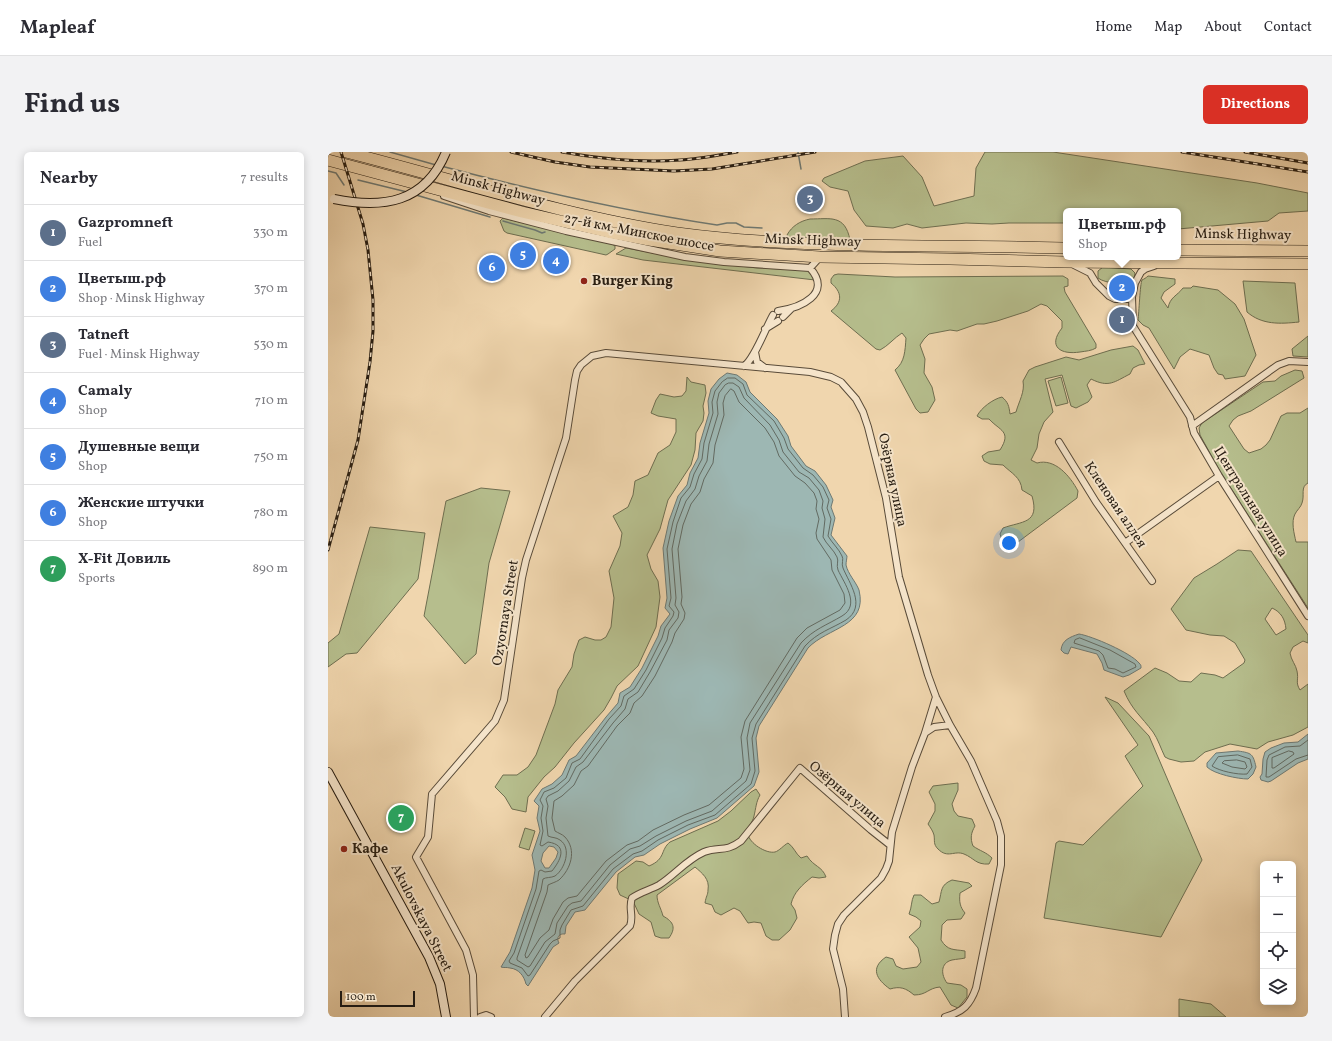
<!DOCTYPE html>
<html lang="en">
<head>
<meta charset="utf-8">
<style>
  :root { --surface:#fff; --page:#f2f2f3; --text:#2b2b33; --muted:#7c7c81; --line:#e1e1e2; --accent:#d93025 }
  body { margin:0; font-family:Vollkorn,serif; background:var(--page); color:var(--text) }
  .controls { position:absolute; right:12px; bottom:12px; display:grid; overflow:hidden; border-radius:6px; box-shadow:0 2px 10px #0003 }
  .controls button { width:36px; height:36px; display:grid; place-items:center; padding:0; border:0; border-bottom:1px solid var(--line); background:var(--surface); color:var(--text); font:20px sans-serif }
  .scale { position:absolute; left:12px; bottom:10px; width:75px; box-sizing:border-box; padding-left:4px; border:2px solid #271d12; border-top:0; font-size:11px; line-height:14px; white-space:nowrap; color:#271d12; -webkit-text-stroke:3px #f5e4ca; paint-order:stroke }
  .you { position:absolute; left:681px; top:391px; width:14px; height:14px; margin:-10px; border:3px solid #fff; border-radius:50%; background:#1a73e8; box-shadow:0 0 0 6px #1a73e833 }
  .badge { display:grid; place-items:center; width:26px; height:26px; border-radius:50%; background:var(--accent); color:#fff; font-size:13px; font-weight:700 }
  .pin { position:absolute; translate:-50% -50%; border:2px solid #fff; box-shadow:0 1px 4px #0006 }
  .popup { position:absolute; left:735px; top:56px; width:118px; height:52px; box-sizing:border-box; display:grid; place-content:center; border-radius:6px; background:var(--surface); filter:drop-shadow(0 1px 3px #0005); font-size:13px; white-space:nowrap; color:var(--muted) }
  .popup b { font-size:15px; color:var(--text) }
  .popup::after { content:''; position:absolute; left:50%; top:100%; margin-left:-8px; border:8px solid transparent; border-top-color:var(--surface) }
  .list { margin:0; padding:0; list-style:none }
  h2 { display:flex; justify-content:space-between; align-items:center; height:52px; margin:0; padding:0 16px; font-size:17px }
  h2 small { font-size:13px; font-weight:400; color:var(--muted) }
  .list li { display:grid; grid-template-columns:26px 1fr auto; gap:12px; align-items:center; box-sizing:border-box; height:56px; padding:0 16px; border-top:1px solid var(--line) }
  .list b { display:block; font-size:15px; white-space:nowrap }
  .list p { margin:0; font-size:13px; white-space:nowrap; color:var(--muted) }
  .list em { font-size:13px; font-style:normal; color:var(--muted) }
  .icon { flex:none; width:22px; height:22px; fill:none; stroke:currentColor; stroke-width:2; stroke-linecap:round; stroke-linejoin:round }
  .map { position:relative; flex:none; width:980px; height:865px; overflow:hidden; border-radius:6px }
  header { display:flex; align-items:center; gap:24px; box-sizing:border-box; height:56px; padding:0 20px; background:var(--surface); border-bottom:1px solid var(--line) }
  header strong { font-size:19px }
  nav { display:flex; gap:22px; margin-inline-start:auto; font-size:14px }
  .intro { display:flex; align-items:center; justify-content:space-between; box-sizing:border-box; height:96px; padding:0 24px }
  h1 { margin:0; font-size:28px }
  .button { padding:10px 18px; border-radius:6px; background:var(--accent); color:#fff; font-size:14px; font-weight:700 }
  main { display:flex; gap:24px; padding:0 24px }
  aside { flex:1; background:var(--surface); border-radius:6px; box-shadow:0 2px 10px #0003 }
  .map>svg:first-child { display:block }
  .green { fill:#b6be8d; stroke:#6e6e50; fill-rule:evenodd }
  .water { fill:#9db7b3; stroke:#6e7973; fill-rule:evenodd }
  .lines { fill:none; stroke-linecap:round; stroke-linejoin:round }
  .shore { stroke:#626a62; stroke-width:1 }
  .stream { stroke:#6e7973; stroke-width:1.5 }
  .street-casing { stroke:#594b39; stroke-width:8 }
  .secondary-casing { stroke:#271d12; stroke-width:10 }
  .highway-casing { stroke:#271d12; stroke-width:12 }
  .street { stroke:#f5e4ca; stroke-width:6 }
  .secondary { stroke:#f5e4ca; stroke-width:8 }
  .highway { stroke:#f0d6ae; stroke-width:11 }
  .rail-casing { stroke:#271d12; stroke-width:3 }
  .rail { stroke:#f5e4ca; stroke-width:1.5; stroke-dasharray:4.5; stroke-linecap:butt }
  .secondary-bridge-casing { stroke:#271d12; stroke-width:10; stroke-linecap:butt }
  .secondary-bridge { stroke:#f5e4ca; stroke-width:8 }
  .poi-dot { fill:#8f2418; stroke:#f5e4ca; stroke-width:1.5 }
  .labels { text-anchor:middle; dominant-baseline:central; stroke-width:4; stroke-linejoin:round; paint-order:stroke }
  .street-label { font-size:14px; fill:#271d12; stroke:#f5e4ca }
  .poi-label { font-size:14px; font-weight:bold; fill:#271d12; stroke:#f5e4ca; text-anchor:start }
</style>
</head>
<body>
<header>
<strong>Mapleaf</strong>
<nav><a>Home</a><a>Map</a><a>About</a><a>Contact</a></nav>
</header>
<div class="intro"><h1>Find us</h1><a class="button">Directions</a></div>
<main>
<aside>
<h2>Nearby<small>7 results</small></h2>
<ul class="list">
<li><span class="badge" style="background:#5c6f8a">1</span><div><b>Gazpromneft</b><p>Fuel</p></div><em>330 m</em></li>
<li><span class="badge" style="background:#3f7fe0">2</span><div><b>Цветыш.рф</b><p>Shop · Minsk Highway</p></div><em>370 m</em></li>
<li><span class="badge" style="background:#5c6f8a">3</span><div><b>Tatneft</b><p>Fuel · Minsk Highway</p></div><em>530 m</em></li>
<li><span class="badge" style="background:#3f7fe0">4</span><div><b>Camaly</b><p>Shop</p></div><em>710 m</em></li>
<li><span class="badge" style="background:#3f7fe0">5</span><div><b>Душевные вещи</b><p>Shop</p></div><em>750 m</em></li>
<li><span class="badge" style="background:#3f7fe0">6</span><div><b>Женские штучки</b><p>Shop</p></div><em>780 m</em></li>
<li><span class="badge" style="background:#2e9e5b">7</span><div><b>X-Fit Довиль</b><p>Sports</p></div><em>890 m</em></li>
</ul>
</aside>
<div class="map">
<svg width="980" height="865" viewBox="0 0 980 865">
  <rect width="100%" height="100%" fill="#f0d6ae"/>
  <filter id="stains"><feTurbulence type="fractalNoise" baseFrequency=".005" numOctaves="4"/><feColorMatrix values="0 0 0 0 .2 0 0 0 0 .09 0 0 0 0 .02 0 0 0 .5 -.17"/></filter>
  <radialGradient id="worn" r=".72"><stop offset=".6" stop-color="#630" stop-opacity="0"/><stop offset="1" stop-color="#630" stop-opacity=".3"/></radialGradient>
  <path class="green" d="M657,0h68l204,31 51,10v18l-29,2 -11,8 -90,8v-18h-112l-1,12h-56l-17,1 -26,-1 -44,5 -15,-4 -14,4 -27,-2 -12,-16 -6,-19 -18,-4 -8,-6 2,-3 41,-17 38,-5 19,21 12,29 40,-10 2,-28z
    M175,66l109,26 3,2v3l-7,5 -2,1 -99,-22 -3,-2 -4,-10z
    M482,67c20,0 35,-5 40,21l-62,-3 -1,-2c5,-9 13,-14 23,-16z
    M298,96l70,13 61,7 49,2 3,1 6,9 -172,-20 -27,-6z
    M775,115l28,2 4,4 -1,6c-8,6 -28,5 -36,-1v-7z
    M510,122l57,3 168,-1 5,3v7l-4,1 1,5 31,52v4c-5,3 -10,3 -16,4 -19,3 -33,-5 -18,-24v-7l-15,-15 -6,-2 -13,7 -31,10 -13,3h-7l-20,7 -7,-1 -21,4 -5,5 -4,6 5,14 -1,14 8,14 3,13 -7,12 -8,1 -4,-4 -21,-39c10,-8 10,-19 11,-32l-4,-5c-8,5 -14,13 -22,17l-4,-1 -45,-38c12,-9 11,-19 0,-28v-4l3,-4z
    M820,124l27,3v5l-11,8 -3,6 7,10c2,-11 9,-12 15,-20h8l2,-2 25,4 17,14 9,15 12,36 -11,21 -20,3 -2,-4 -5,-1 -4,-6 -5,-13 -19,-6 -10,8 -6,12 -25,-41 -6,-3 -5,-5c1,-7 2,-36 4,-40 2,-1 4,-2 6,-4z
    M915,129l52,2 4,39c-19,2 -37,3 -52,-10z
    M980,184v21l-15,-1 -1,-7z
    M805,194l5,4 7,14 -6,1 -6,3 -3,6c-16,8 -21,14 -39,5l-4,6 5,12 -4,5 -12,6 -5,-2 -9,-31 -17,4 8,33 -9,10 -5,12 -2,14 -6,12 6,3c18,-5 33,13 41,28l-1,7 -67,50 -6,-2 -4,-12 3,-6c19,-7 37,-4 29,-32l-10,-6c-1,-13 -11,-17 -19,-25l-13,-1 -6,-3 -2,-5 6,-4 12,-2c12,-19 0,-19 -11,-31h-7l-5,-3c4,-8 16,-17 25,-19 6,5 7,9 8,17l6,-2c3,-11 9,-20 7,-31l6,-11 6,-3 31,-10 13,3 32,-10z
    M967,218l7,1 2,7 -53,33 -13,5 -5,4 -4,6 15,23 5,4 12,-4 5,-4 4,-5 11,-24 6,-3h13l8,-5v75c-8,4 -3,12 -6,20 -1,4 -5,7 -7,11 -4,8 -1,19 1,28h12v66l-87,-135 -21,-38 -1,-7 3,-5 61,-41 12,-1 6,-5z
    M359,225l4,5 14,3 1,8 -3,13 1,7 -1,8 -7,12 -1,17 -4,15 -23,35 -8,29 -13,26 4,14 7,12 2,16 -4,30 -18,39 -21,20 -6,12 -7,12 -30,33 -19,24 -11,10 -16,20 -2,15 -14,-3 -7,-12 -10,-10 8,-12h14l11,-8 8,-12 19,-51 3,-14 14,-23 2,-13 5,-14 6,-3 10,3h6l5,-3 5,-10 3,-29 -5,-27 11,-25 2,-13 -9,-17 15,-9 5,-12 2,-14 13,-6 10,-22 12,-8 6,-13v-13l-18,-3 -7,-3 5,-13 4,-6 14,3 8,-1 4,-5z
    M733,225l7,26 -12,3 -8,-25z
    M153,336l29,3 -21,72 -13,91 -11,10 -41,-48 22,-115z
    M42,375l55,6 -7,46 -61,74 -11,1 -18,13v-24l11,-9z
    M910,398l13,1 57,84v8l-5,-2 -10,6 -3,6c1,7 6,12 7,18 2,9 -2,11 3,19l8,-6v43l-15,8 -25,7 -11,7 -27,-5 -25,8 -11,9 -13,1 -12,-3 -4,-2c-4,-8 -7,-18 -12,-25 -12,-16 -21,-22 -29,-41l31,-23 12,5 12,8 12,1 10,-9 14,2 8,3 21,-15 1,-3 -10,-17 -11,-7 -14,-1 -24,-5 -15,-21 23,-31 23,-14zM944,456c9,4 13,11 14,21l-10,6 -11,-16z
    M777,545l13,6 31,33 53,124 -41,77 -117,-19 12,-75 3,-2 24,4 60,-59 -18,-30 13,-11z
    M630,631v7l-6,14 2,7 4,5 14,3 3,7c-4,7 -5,12 -2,20 7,5 13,6 19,12l-3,6c-13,1 -15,-6 -25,-10 -10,-4 -16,5 -26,-5 -5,-5 -3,-8 -4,-14 -1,-4 -4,-8 -6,-11l7,-13v-7l-6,-12 4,-6z
    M428,637l4,6c-4,7 -4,13 -6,21 -1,6 -7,11 -6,18 1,9 18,20 27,18 4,-1 9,-7 13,-9 6,4 7,10 13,15l6,-2c7,11 15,10 19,21l-7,1 -7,-1c-10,8 -18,15 -21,27l4,6 2,8 -7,12 -11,10h-7l-6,-4 -5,-13 -7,-1 -6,1 -8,-12 -6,-3 -13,7 -6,-3 -3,-7 -7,-2c1,-7 3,-8 3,-13 2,-11 -6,-17 -13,-23l-38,28c0,8 4,13 6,21 11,6 13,12 6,22h-8l-6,-2 -4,-14 -12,-8 -6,-13 -13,-6 -3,-7 1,-14 18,-13 7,1 6,4c17,-7 11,-16 21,-24l48,-21 13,-10 20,-19z
    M197,676l10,3 -6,19 -10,-3z
    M624,728l17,3 3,3 -12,7c-1,9 0,14 5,20l-4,6 -14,1 -5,5 -1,15c7,11 12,9 24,11v7c-4,1 -8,1 -13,2 -12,3 -11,15 -5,23l14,2 6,4v8l-9,11 -7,-3 -11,-18c-12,1 -13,8 -26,8 -8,-7 -14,-9 -24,-6 -14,-10 -20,-21 -4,-32l7,2 3,7 7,3 14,-2 4,-5 -3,-14 -9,-11 11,-10 1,-6 -5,-4 -7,-3c3,-7 2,-13 5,-19h7l11,9 7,-2c3,-11 1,-17 13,-22z
    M851,847l32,5 15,13h-47z"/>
  <path class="water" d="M399,221l10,2 9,7 4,10 27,27 11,17 3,10 15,20 9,5 11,14 7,15 -2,7 4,11 -4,17 16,21c0,2 -1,6 -1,9 2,9 10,17 13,25 9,37 -31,37 -51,58l-49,78 -3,12 3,34 -5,14 -37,32 -27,11 -30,15 -16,11 -9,2 -19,15 -31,38 -10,2 -9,14 -1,8c-6,-1 -9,4 -6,9l-6,4 -25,39 -2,-2c-2,-8 -7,-15 -16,-16 -4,-1 -6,0 -9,-1l9,-15 22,-64 3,-18 -3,-15 8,-24 -3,-13 2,-12 -5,-5 8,-12 10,-5 10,-9 7,-15 7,-4 30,-39 12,-14 2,-10 10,-6 12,-19 16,-32 3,-10 9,-12 -5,-6 2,-10 -4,-50 6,-27 9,-25 9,-11 3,-12 8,-15 2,-15 9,-30 -1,-12 3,-12 8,-10zM221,694l5,1 4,5 -2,6 -7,10h-4l-4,-7 2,-8z
    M751,482c13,2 52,19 60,29 2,2 2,2 2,5l-12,7 -6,2 -19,-7 -2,-7 -5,-9 -26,-7 -3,7 -4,-1 -3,-3c1,-10 9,-13 18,-16z
    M980,582v25l-10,4 -27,18 -3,1 -7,-2 -1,-3 2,-3 1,-15 2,-7 6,-4 13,-5 14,-1z
    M910,599c14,2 15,3 18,16l-3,7 -5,5c-10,0 -34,-5 -41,-12v-4l9,-10z"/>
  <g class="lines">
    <path class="shore" d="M400,226h7l8,6 4,11 27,26 10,17 4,11 15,19 10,7 10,12 6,13 -2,8 4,11 -3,17c4,7 11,13 14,20 2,3 -1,8 1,12 6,15 24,38 3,52 -15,9 -28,12 -41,26l-49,78 -4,14 3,33 -4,13 -36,31 -27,10 -30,15 -16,11 -9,3 -20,15 -30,37 -12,4 -9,15 -2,5v8l-7,3 -3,3 -20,31 -2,1 -6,-8 -12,-5 -1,-2 5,-8 22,-64 3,-18 2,-1 4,2 7,-1c8,-10 17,-26 -4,-29l-6,4 -2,-1 3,-14 -2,-13 2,-12 -3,-6 4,-8 10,-4 12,-10 6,-15 8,-4 29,-40 12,-13 3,-10 10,-7 12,-19 16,-32 3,-10 8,-12 1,-4 -5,-6 2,-8 -4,-49 6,-27 8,-24 9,-11 4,-13 8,-15 2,-16 9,-30 -1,-11 3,-11 7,-9z
      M401,231h4l6,4 5,11 26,27 9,15 4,12 16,20 10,6 10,12 4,11 -1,7 3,11 -2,18c3,7 11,13 14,20 2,4 -1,8 1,13 6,13 23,35 4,46 -15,9 -28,13 -41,27l-51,80 -3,15 3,32 -4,11 -34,30 -26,10 -30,15 -16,10 -10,3 -20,16 -29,36 -9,2 -4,3 -11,17 -2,11 -10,8 -15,24 -2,1 -11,-7v-2l24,-68 2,-11c3,-2 8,-1 12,-3 10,-7 17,-28 5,-36 -4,-3 -8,-2 -12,-4l-2,-18 2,-12 -2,-7 2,-3 10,-5 11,-10 7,-14 7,-5 30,-39 12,-14 3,-10 10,-7 12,-20 17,-32 2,-10 9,-12 1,-6 -4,-7 1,-7 -4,-49 5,-25 9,-23 9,-12 4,-13 8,-15 2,-17 9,-30 -1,-12 2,-9 6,-8z
      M403,237l3,2 5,11 26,26 9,14 5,14 16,20 10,7 9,10 3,8 -1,8 3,10 -3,14 1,6 14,21 1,10 12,24 1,9 -5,7 -33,18 -10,10 -52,83 -4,16 3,32 -3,9 -32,27 -25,10 -31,15 -15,11 -11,4 -21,16 -29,35 -9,2 -5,4 -10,17 -4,11 -9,8 -12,19 -2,1 -1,-3 22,-63 1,-7c4,-2 8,-3 11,-5 12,-11 18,-30 6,-43 -3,-3 -7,-4 -10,-6l-3,-13 2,-17 8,-5 12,-11 7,-14 7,-5 29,-40 13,-13 4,-10 8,-7 13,-20 17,-34 3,-9 9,-14 1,-6 -4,-9 1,-7 -4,-48 5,-24 8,-21 9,-12 4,-13 9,-16 2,-18 9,-30 -1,-12 2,-7z
      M752,486l30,12 25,14 1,3 -13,6 -8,-4 -7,-1 -5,-13 -4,-4 -25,-8 1,-3z
      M980,588l-8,6 -15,1 -16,8 -2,5 -1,17h3l27,-18 12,-4
      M961,599l4,1 1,2 -20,14h-2v-10z
      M910,603l12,4 2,8 -5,7c-9,1 -28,-3 -35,-8l6,-9z
      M909,608l8,2 2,5 -2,2 -13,-2 -10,-4 2,-2z"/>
    <path class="stream" d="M62,0l46,13
      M470,0l3,17
      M113,14c91,24 183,45 276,59l10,-2h9l8,4 18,1
      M0,19l8,2 8,12
      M30,28l49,12
      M88,43l74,22
      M175,69l32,9 7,3 3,-1"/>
    <g class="street-casing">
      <path id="street" d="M116,44l45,15 77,20 119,26 39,5 86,6 10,-11
        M746,113l16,8 6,10 13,13 6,3h17
        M826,114l-9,3 -4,3 -6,11 -3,14 1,29 57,91 4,16 25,43 89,140
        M450,159c22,-3 55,-17 32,-43
        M455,165l8,-8
        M437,177l13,-8
        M427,200l2,10 8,6
        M416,214c10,-6 22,-39 29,-51
        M864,274l86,-61 11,-4 19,1
        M731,290l37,60 56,79
        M797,391l94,-67
        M597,581l9,-6 16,-2
        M146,865l-1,-42 -7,-25 -50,-93 12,-20 4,-43 63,-73 9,-21 18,-122 4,-18 40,-122 9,-58 2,-9 4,-6 11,-9 14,-3 204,19 21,5 10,5 15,17 7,13 5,15 18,71 13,79 29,98 8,22 14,28 21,36 26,60 4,15v29l-25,123c-6,17 -13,24 -31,29
        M152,865l6,-2 5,2
        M217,865l30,-36 55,-55c4,-10 -2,-18 2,-28 8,-6 18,-8 27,-13 16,-10 27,-25 45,-33 15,-6 21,1 37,-11l59,-73 71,62 19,15
        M517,865l-2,-28 -10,-40 2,-14 3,-11 6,-9 37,-37 5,-9 3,-8 3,-29 20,-65 13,-34 11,-36"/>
    </g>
    <g class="secondary-casing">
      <path id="secondary" d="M0,620l101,185 11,27 6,33"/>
    </g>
    <g class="highway-casing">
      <path id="highway" d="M18,0c110,28 219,64 331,81 82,11 164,12 246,13 48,0 95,1 143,2
        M0,8l194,52 86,20 41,8 71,11 100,6 130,2 115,3 243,2
        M850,98l130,1"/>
    </g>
    <use href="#street" class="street"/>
    <use href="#secondary" class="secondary"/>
    <use href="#highway" class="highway"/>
    <g class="rail-casing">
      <path id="rail" d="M183,0l44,10 35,5 84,4 38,-2 103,-17
        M234,0c39,7 78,11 118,8 19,-1 39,-5 57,-8
        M854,0l126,20
        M917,0l63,11
        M0,398l30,-110 12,-78 3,-31v-31l-5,-50 -5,-26 -22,-72"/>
    </g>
    <use href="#rail" class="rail"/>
    <g class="secondary-bridge-casing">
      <path id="secondary-bridge" d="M6,47c49,10 91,4 112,-47"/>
    </g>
    <use href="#secondary-bridge" class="secondary-bridge"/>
  </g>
  <g class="poi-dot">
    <circle cx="256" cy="129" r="4"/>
    <circle cx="16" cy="697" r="4"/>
  </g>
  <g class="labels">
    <g class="street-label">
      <text transform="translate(170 37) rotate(15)">Minsk Highway</text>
      <text transform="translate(311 81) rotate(11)">27-й км, Минское шоссе</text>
      <text transform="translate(915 83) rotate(1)">Minsk Highway</text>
      <text transform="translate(485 89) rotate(2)">Minsk Highway</text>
      <text transform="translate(564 328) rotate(78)">Озёрная улица</text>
      <text transform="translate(922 350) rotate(58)">Центральная улица</text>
      <text transform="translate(787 353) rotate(56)">Кленовая аллея</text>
      <text transform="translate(178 461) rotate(-81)">Ozyornaya Street</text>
      <text transform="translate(519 643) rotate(40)">Озёрная улица</text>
      <text transform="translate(93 766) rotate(63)">Akulovskaya Street</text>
    </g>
    <g class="poi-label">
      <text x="264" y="129">Burger King</text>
      <text x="24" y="697">Кафе</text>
    </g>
  </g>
  <rect width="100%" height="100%" filter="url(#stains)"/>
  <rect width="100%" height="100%" fill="url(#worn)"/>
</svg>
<div class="controls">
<button>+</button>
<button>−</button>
<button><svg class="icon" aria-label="locate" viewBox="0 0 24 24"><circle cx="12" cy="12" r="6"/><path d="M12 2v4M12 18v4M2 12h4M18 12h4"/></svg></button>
<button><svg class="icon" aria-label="layers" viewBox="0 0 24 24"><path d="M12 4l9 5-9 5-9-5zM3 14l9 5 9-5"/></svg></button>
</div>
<div class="scale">100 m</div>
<div class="you"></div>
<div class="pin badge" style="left:794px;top:168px;background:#5c6f8a">1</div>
<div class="pin badge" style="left:794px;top:136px;background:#3f7fe0">2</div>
<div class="popup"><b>Цветыш.рф</b>Shop</div>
<div class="pin badge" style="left:482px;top:47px;background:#5c6f8a">3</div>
<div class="pin badge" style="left:228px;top:109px;background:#3f7fe0">4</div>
<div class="pin badge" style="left:195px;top:103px;background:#3f7fe0">5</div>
<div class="pin badge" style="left:164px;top:116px;background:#3f7fe0">6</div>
<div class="pin badge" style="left:73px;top:666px;background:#2e9e5b">7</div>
</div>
</main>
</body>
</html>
